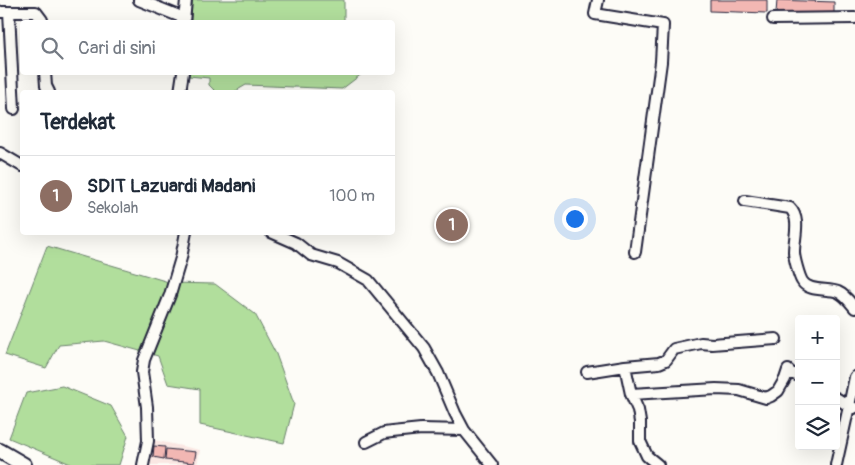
<!DOCTYPE html>
<html lang="id">
<head>
<meta charset="utf-8">
<style>
  :root { --surface:#fff; --page:#f6f6f7; --text:#1f2937; --muted:#747a83; --line:#e0e1e3; --accent:#2563eb }
  body { margin:0; font-family:Pangolin,sans-serif; background:var(--page); color:var(--text) }
  .controls { position:absolute; right:15px; bottom:15px; display:grid; overflow:hidden; border-radius:5px; box-shadow:0 5px 20px #0002 }
  .controls button { width:45px; height:45px; display:grid; place-items:center; padding:0; border:0; border-bottom:1px solid var(--line); background:var(--surface); color:var(--text); font:25px sans-serif }
  .you { position:absolute; left:574px; top:218px; width:18px; height:18px; margin:-12px; border:4px solid #fff; border-radius:50%; background:#1a73e8; box-shadow:0 0 0 8px #1a73e833 }
  .badge { display:grid; place-items:center; width:32px; height:32px; border-radius:50%; background:var(--accent); color:#fff; font-size:16px; font-weight:700 }
  .pin { position:absolute; translate:-50% -50%; border:2px solid #fff; box-shadow:0 1px 5px #0006 }
  .list { margin:0; padding:0; list-style:none }
  h2 { display:flex; justify-content:space-between; align-items:center; height:65px; margin:0; padding:0 20px; font-size:21px }
  h2 small { font-size:16px; font-weight:400; color:var(--muted) }
  .list li { display:grid; grid-template-columns:32px 1fr auto; gap:15px; align-items:center; box-sizing:border-box; height:80px; padding:0 20px; border-top:1px solid var(--line) }
  .list b { display:block; font-size:19px; white-space:nowrap }
  .list p { margin:0; font-size:16px; white-space:nowrap; color:var(--muted) }
  .list em { font-size:16px; font-style:normal; color:var(--muted) }
  .icon { flex:none; width:28px; height:28px; fill:none; stroke:currentColor; stroke-width:2; stroke-linecap:round; stroke-linejoin:round }
  .map { position:relative; flex:none; width:855px; height:465px; overflow:hidden }
  .search { position:absolute; background:var(--surface); box-shadow:0 5px 20px #0002; left:20px; top:20px; width:375px; height:55px; display:flex; align-items:center; gap:12px; box-sizing:border-box; padding:0 18px; border-radius:5px; color:var(--muted); font-size:19px }
  .panel { position:absolute; background:var(--surface); box-shadow:0 5px 20px #0002; left:20px; top:90px; width:375px; height:145px; border-radius:5px }
  .map>svg:first-child { display:block }
  .built { fill:#fae7e3 }
  .green { fill:#b1de9c; stroke:#6a806c }
  .building { fill:#f2b7b3; stroke:#22223b }
  .lines { fill:none; stroke-linecap:round; stroke-linejoin:round }
  .street-casing { stroke:#22223b; stroke-width:14 }
  .secondary-casing { stroke:#22223b; stroke-width:18 }
  .street { stroke:#fdfcf7; stroke-width:10 }
  .secondary { stroke:#fdfcf7; stroke-width:14 }
</style>
</head>
<body>
<div class="map">
<svg width="855" height="465" viewBox="0 0 855 465">
  <rect width="100%" height="100%" fill="#fdfcf7"/>
  <filter id="ink" filterUnits="userSpaceOnUse"><feTurbulence type="fractalNoise" baseFrequency=".02" numOctaves="2"/><feDisplacementMap in="SourceGraphic" scale="10" xChannelSelector="R" yChannelSelector="G"/><feConvolveMatrix kernelMatrix="1 2 1 2 8 2 1 2 1" color-interpolation-filters="sRGB"/></filter>
  <g filter="url(#ink)">
    <path class="built" d="M149,439l51,11 -3,15h-53z"/>
    <path class="green" d="M192,0h152v22h-153z
      M189,72h174v1l-21,16 -96,-4 -12,7h-18l-7,-7v-7l-20,-2z
      M47,246l125,37 43,1 40,30 21,40 18,50 -10,39 -84,-18v-36l-32,-5 -10,-28 -54,-15 -45,4 -13,23 -41,-13z
      M62,386l49,20 17,30 -9,29h-46l-64,-27 17,-45z"/>
    <path class="building" d="M710,0h57v13l-57,-2z
      M777,0l57,2v13l-58,-2z
      M154,446l11,1 -1,12 -11,-2z
      M166,449l30,3 -2,11 -29,-3z"/>
    <g class="lines">
      <g class="street-casing">
        <path id="street" d="M139,0l45,18
          M598,0l-3,14 68,11 -2,37 -26,190
          M0,12h36l6,8v2
          M9,12l5,97
          M773,19l82,-1
          M184,22l2,-22
          M45,72l1,14 3,6
          M180,92l3,-20
          M0,153l22,13
          M745,201l45,7c11,11 4,29 4,44 0,6 5,24 8,29 6,11 26,7 36,11 7,3 12,10 17,16
          M271,232l25,11 15,12 27,8 30,17 56,68 14,25 17,40 9,17 28,35
          M625,366l34,-3 7,-3 8,-11 27,-6 11,1 64,-5
          M587,372l38,-6 6,28 85,-5 23,1 27,8 5,-2 7,-5 7,-12 3,-9 3,3 8,3
          M631,394l7,16 2,12v19l7,15 11,9
          M854,408l-5,-2 6,-29
          M366,442l18,-9 8,-1 29,-3 43,1
          M143,465l5,-24 -1,-34 -5,-35 2,-12 26,-65 11,-37 5,-26
          M836,465l13,-59 -13,-8"/>
      </g>
      <g class="secondary-casing">
        <path id="secondary" d="M0,451l24,14"/>
      </g>
      <use href="#street" class="street"/>
      <use href="#secondary" class="secondary"/>
    </g>
  </g>
</svg>
<div class="controls">
<button>+</button>
<button>−</button>
<button><svg class="icon" aria-label="layers" viewBox="0 0 24 24"><path d="M12 4l9 5-9 5-9-5zM3 14l9 5 9-5"/></svg></button>
</div>
<div class="you"></div>
<div class="pin badge" style="left:452px;top:225px;background:#8d6e63">1</div>
<div class="search"><svg class="icon" aria-label="search" viewBox="0 0 24 24"><circle cx="10" cy="10" r="6"/><path d="M15 15l6 6"/></svg>Cari di sini</div>
<section class="panel">
<h2>Terdekat<small></small></h2>
<ul class="list">
<li><span class="badge" style="background:#8d6e63">1</span><div><b>SDIT Lazuardi Madani</b><p>Sekolah</p></div><em>100 m</em></li>
</ul>
</section>
</div>
</body>
</html>
